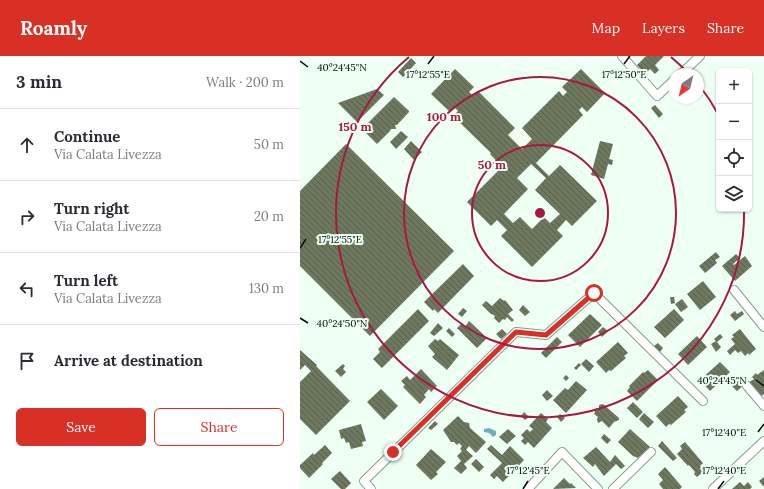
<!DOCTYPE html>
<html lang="en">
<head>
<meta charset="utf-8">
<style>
  :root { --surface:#fff; --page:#f2f2f3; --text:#2b2b33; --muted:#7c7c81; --line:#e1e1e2; --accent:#d93025 }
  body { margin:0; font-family:Lora,serif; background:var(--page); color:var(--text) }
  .controls { position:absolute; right:12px; top:12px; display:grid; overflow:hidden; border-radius:6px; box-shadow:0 1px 3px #0004 }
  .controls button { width:36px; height:36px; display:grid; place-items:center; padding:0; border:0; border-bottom:1px solid var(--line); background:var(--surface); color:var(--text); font:20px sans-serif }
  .compass { position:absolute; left:368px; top:12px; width:36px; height:36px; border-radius:50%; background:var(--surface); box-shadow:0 1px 3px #0004; rotate:215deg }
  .stop { position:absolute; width:12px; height:12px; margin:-9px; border:3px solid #d93025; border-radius:50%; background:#fff }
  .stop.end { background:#d93025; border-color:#fff; box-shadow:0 1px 4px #0008 }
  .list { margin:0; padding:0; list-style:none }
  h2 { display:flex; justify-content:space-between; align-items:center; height:52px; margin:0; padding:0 16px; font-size:17px }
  h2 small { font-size:13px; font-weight:400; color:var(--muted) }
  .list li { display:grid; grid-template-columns:26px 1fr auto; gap:12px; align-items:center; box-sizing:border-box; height:72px; padding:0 16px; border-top:1px solid var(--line) }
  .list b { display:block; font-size:15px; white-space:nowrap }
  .list p { margin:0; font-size:13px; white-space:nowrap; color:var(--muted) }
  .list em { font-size:13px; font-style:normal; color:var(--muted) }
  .actions { display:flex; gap:8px; padding:12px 16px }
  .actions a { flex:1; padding:9px 0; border:1px solid var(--accent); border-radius:6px; text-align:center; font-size:14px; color:var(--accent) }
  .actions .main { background:var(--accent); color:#fff }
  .icon { flex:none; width:22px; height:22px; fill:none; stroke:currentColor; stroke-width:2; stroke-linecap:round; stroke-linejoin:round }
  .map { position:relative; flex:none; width:464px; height:433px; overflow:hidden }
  header { display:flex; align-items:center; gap:24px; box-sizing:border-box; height:56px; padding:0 20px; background:var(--accent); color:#fff }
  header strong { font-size:19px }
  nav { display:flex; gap:22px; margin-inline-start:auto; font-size:14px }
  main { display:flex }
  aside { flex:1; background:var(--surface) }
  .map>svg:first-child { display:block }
  .water { fill:url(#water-ripples) }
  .building { fill:url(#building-back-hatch); fill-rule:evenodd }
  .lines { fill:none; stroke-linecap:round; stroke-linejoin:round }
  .street-casing { stroke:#859f8d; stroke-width:10 }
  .street { stroke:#fff; stroke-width:8 }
  .route { stroke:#d93025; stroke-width:5 }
  .ticks { fill:none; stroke:#050e08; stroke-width:1.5 }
  .ring { fill:none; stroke:#ab1742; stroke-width:2 }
  .ticks-label { font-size:10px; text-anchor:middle; fill:#050e08; stroke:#eefff3; stroke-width:4; stroke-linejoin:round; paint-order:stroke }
  .centre { fill:#ab1742; stroke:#eefff3; stroke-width:2 }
  .ring-label { font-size:12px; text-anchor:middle; font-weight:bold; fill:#ab1742; stroke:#eefff3; stroke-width:4; stroke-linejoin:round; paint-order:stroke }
</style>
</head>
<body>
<header>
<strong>Roamly</strong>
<nav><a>Map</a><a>Layers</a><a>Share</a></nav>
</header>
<main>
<aside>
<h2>3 min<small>Walk · 200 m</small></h2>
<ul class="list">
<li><svg class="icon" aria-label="ahead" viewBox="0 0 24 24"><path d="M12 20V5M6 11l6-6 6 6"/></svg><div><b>Continue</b><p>Via Calata Livezza</p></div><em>50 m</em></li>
<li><svg class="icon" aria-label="right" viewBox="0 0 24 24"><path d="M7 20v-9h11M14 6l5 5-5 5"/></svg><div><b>Turn right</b><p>Via Calata Livezza</p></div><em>20 m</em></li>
<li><svg class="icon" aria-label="left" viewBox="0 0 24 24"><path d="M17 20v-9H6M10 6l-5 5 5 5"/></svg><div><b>Turn left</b><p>Via Calata Livezza</p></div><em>130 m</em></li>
<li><svg class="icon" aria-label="arrive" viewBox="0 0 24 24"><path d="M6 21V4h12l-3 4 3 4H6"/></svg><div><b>Arrive at destination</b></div></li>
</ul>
<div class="actions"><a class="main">Save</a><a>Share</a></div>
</aside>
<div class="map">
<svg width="464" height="433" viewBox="0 0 464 433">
  <defs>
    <pattern id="water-ripples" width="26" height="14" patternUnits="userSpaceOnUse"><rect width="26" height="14" fill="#70afbc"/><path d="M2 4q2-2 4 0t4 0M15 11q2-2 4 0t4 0" fill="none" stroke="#6095a0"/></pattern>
    <pattern id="building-back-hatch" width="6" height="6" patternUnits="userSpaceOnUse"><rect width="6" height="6" fill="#6d785e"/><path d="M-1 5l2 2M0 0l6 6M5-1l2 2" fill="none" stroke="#58614c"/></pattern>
  </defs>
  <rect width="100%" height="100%" fill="#eefff3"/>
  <path class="water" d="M189,372l7,3v4l-3,2 -4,-4 -5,-1v-3z"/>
  <path class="building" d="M346,0h18l-9,9 4,5 -4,4 -5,-5 -5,5 -8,-9z
    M111,2l5,5 -13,14 -5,-5z
    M155,13l19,18 -5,5 4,4 5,-5 37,37 -7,7 14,14 10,-10 -10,-11 37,-37 4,5 4,-4 -5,-5 19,-18 24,24 -18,19 -5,-5 -3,3 4,5 -47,48 13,13 11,-11 37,36 -25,25 -6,-6 -9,10 6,6 -31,31 -31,-31 6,-6 -10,-10 -6,6 -24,-24 35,-35 -12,-13 1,-1 -38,-37 5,-5 -3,-3 -5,4 -19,-18zM231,108l15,14 -11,12 25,24 -10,9 -6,-6 -12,12 -12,-12 -7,6 -9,-9 24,-25 -11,-11z
    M77,33l7,6 -27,27 -19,-19z
    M94,41l15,14v1l-12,13h-2l1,4h-5l-1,2 -13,13 -14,-14v-2z
    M355,49l8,9 -4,4 -8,-10z
    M101,75l7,6 -12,12 -6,-7z
    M111,85l11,11 -8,8 -10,-11z
    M300,85l13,3 -4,15 4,1 -1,5 -4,-1 -4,15 -13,-4z
    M46,88l108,107 -84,85 -70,-70v-75z
    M416,196l4,5 -5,3 2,3 -12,10 -6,-7z
    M436,198l4,4 -7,6 1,1 11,-9 7,10 -17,15 -13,-15z
    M163,208l11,12 -36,37 -4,-4 -1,2 -9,-9z
    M403,225l13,16 -16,13 -13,-16z
    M370,241h4l1,6 -4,1z
    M200,242l4,3 1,-1 8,10 -5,4 6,6 -2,2 -5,-5 -2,3 -2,-1 -4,4 -5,-5 1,-2 -3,-2h-1l-9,-9 4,-4 6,5z
    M382,243l6,8 -7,5 -6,-8z
    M223,249l7,7 -5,4 -6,-6z
    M163,252l4,3 -5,6 -4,-3z
    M118,253l11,12 -47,47 -9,-9 7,-7 -2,-3z
    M374,253l10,11 -19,18 -11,-11z
    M435,255l2,3 5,-3 2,3 -9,7 -5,-6z
    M290,258l12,11 -22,22 -12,-12z
    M169,265l18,17 -10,10 -20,-20 5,-5 3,4z
    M138,267l5,5 -9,8 -4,-3z
    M303,271l5,4 -6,6 -4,-5z
    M149,272l6,6 -3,3 -6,-6z
    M202,273l5,5 -6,5 -5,-5z
    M440,273l16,20 -7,6 -1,-2 -3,3 -4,-5 -3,2 -3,-3 -5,5 -3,-4 8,-7 -4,-5 3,-2 -2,-2z
    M420,278l3,3 -6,5 4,5 -5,5 -5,-8 5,-3 -2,-2z
    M397,280l10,11 -19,18 -10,-11z
    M257,281l5,5 -16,16 -5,-5z
    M135,283l3,2 2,-2 19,16 -12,15 -15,-13 3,-3 -7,-8z
    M318,286l10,11 -4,3 2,2 -15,13 -2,-1 -3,3 -10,-11z
    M358,287l5,5 -3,4 -6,-6z
    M0,294l17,15 -1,1 34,35 -34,34 -16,-16v-37l11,-11 -6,-6 -5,5z
    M286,303l8,7 -5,6 -8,-8z
    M420,306l10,10 -20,19 -10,-11z
    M279,307l2,2 -5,5 -2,-2z
    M43,308l2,2 -2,3 3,3 -5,5 -6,-6z
    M121,313l16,17 -6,6 -2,-3 -5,6 2,2 -6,7 -17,-17 2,-2 -4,-4 6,-5 3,4z
    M348,314l10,10 -21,21 -10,-10 3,-4 -1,-1 14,-14 1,1z
    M464,314v24l-5,4 -11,-15 6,-4 -2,-2 4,-4 1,2z
    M266,319l3,3 -3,3 -3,-3z
    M440,321l6,6 -9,8 -5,-5z
    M276,325l11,9 -21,23 -13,-13 12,-12 3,2z
    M81,333l17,17 -14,14 -17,-18z
    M247,334l6,6 -6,5 -5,-6z
    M378,340l10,11 -4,3 2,2 -15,13 -2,-1 -3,3 -10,-11z
    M333,346l10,10 -6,6 -10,-10z
    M303,348l16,14v2l-5,2 -5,6 -7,-7 -4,2 -1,-4 1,-2 -4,-3 1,-2v-3l4,-1v-3z
    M224,356l5,5 -4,3 -4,-4z
    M241,357l7,6 -2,3 6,6 -18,20 -6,-6 -3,3 -4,-4 3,-3 -3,-3 6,-6 3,3 3,-3 -4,-3z
    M344,357l10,9 -6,6 -9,-9z
    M260,358l5,4 -4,4 -4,-5z
    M158,360l6,6 5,1 1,5 16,14 -10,11 -7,-7 -3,4 7,6 -9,8 3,4 -6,6 -7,-6 7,-7 -4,-5 5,-5 -2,-2 2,-3 -3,-3 -2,2 -3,-3h-3l-8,-12z
    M135,365l3,3 -7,6 -3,-2z
    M61,368l5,17 -4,1 1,4 -12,3 -2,-7 -3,1 -2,-5 -3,1 -2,-9z
    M208,373l8,7 -9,8 -8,-7z
    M330,373l20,18 -12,11 -5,-2 -15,-14z
    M304,378l7,6 -4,4 -6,-6z
    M362,385l15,17 -4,3 -15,-15z
    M385,386l18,21 -3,3 4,5 -7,6 -3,-3 1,-2 -6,-7 -1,1 -11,-12 5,-5 -2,-3z
    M25,389l7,8 -10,10 1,1 -14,14 -9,-10v-3l13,-12 1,2z
    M191,389l11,10 8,-9 14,14 -21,22 -6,-6 -3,3 -4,-4 12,-12 -15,-14z
    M296,391l14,15 5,-7 10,11 -4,3 -5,-5 -12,12 -9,-12 -2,3 -10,-9z
    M131,393l15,13 -10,10 2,2 -7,6 -15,-15z
    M176,403l8,8 -5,5 -8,-8z
    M365,411l17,20 -2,2h-17l-4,-5 4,-4 -5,-6z
    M40,415l11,12 -6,6h-4l-10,-10z
    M464,421v10l-5,-6z
    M264,422l6,6 1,-1 5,5 -23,1z
    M440,426l4,4 4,-4 4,5 -2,2h-18z"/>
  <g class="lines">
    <g class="street-casing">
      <path id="street" d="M322,0l35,40 17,-16
        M381,18l19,-18
        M434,234l30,37
        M447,330l17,20
        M71,433l-7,-8 152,-149 30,3 48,-42 109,108
        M228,433l34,-37 36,37
        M313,433l38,-37
        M413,433l51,-48"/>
    </g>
    <use href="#street" class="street"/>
  </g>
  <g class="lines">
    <path class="route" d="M93,396l123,-120 30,3 48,-42"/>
  </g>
  <path class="ticks" d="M0,5l8,6M128,8l6,-8M324,8l6,-8M0,192l6,-9M0,262l8,5M456,324l8,6M458,376l6,-8M223,433l5,-8M418,433l6,-8"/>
  <g class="ring">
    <circle cx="240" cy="157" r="68"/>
    <circle cx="240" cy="157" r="136"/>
    <path d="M371 1A204 204 0 0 1 389 18M399 29A204 204 0 0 1 418 58M444 153A204 204 0 1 1 109 1"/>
  </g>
  <g class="ticks-label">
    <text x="42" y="15">40°24'45"N</text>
    <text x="128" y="22">17°12'55"E</text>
    <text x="324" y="22">17°12'50"E</text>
    <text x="40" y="187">17°12'55"E</text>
    <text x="42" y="271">40°24'50"N</text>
    <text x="422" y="328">40°24'45"N</text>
    <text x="424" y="380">17°12'40"E</text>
    <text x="228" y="418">17°12'45"E</text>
    <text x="424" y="418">17°12'40"E</text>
  </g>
  <circle cx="240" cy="157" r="6" class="centre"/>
  <g class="ring-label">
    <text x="144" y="65">100 m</text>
    <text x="55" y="75">150 m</text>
    <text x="192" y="113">50 m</text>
  </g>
</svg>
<div class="controls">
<button>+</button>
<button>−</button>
<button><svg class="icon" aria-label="locate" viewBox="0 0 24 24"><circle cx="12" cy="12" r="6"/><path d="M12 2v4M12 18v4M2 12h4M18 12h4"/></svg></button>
<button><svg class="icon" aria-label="layers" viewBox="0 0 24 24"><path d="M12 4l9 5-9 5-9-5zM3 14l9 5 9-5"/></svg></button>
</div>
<svg class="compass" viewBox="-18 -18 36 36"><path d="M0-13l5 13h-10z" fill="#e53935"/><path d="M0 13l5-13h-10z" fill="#7c7c81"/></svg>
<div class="stop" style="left:294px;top:237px"></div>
<div class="stop end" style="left:93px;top:396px"></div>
</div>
</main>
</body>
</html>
